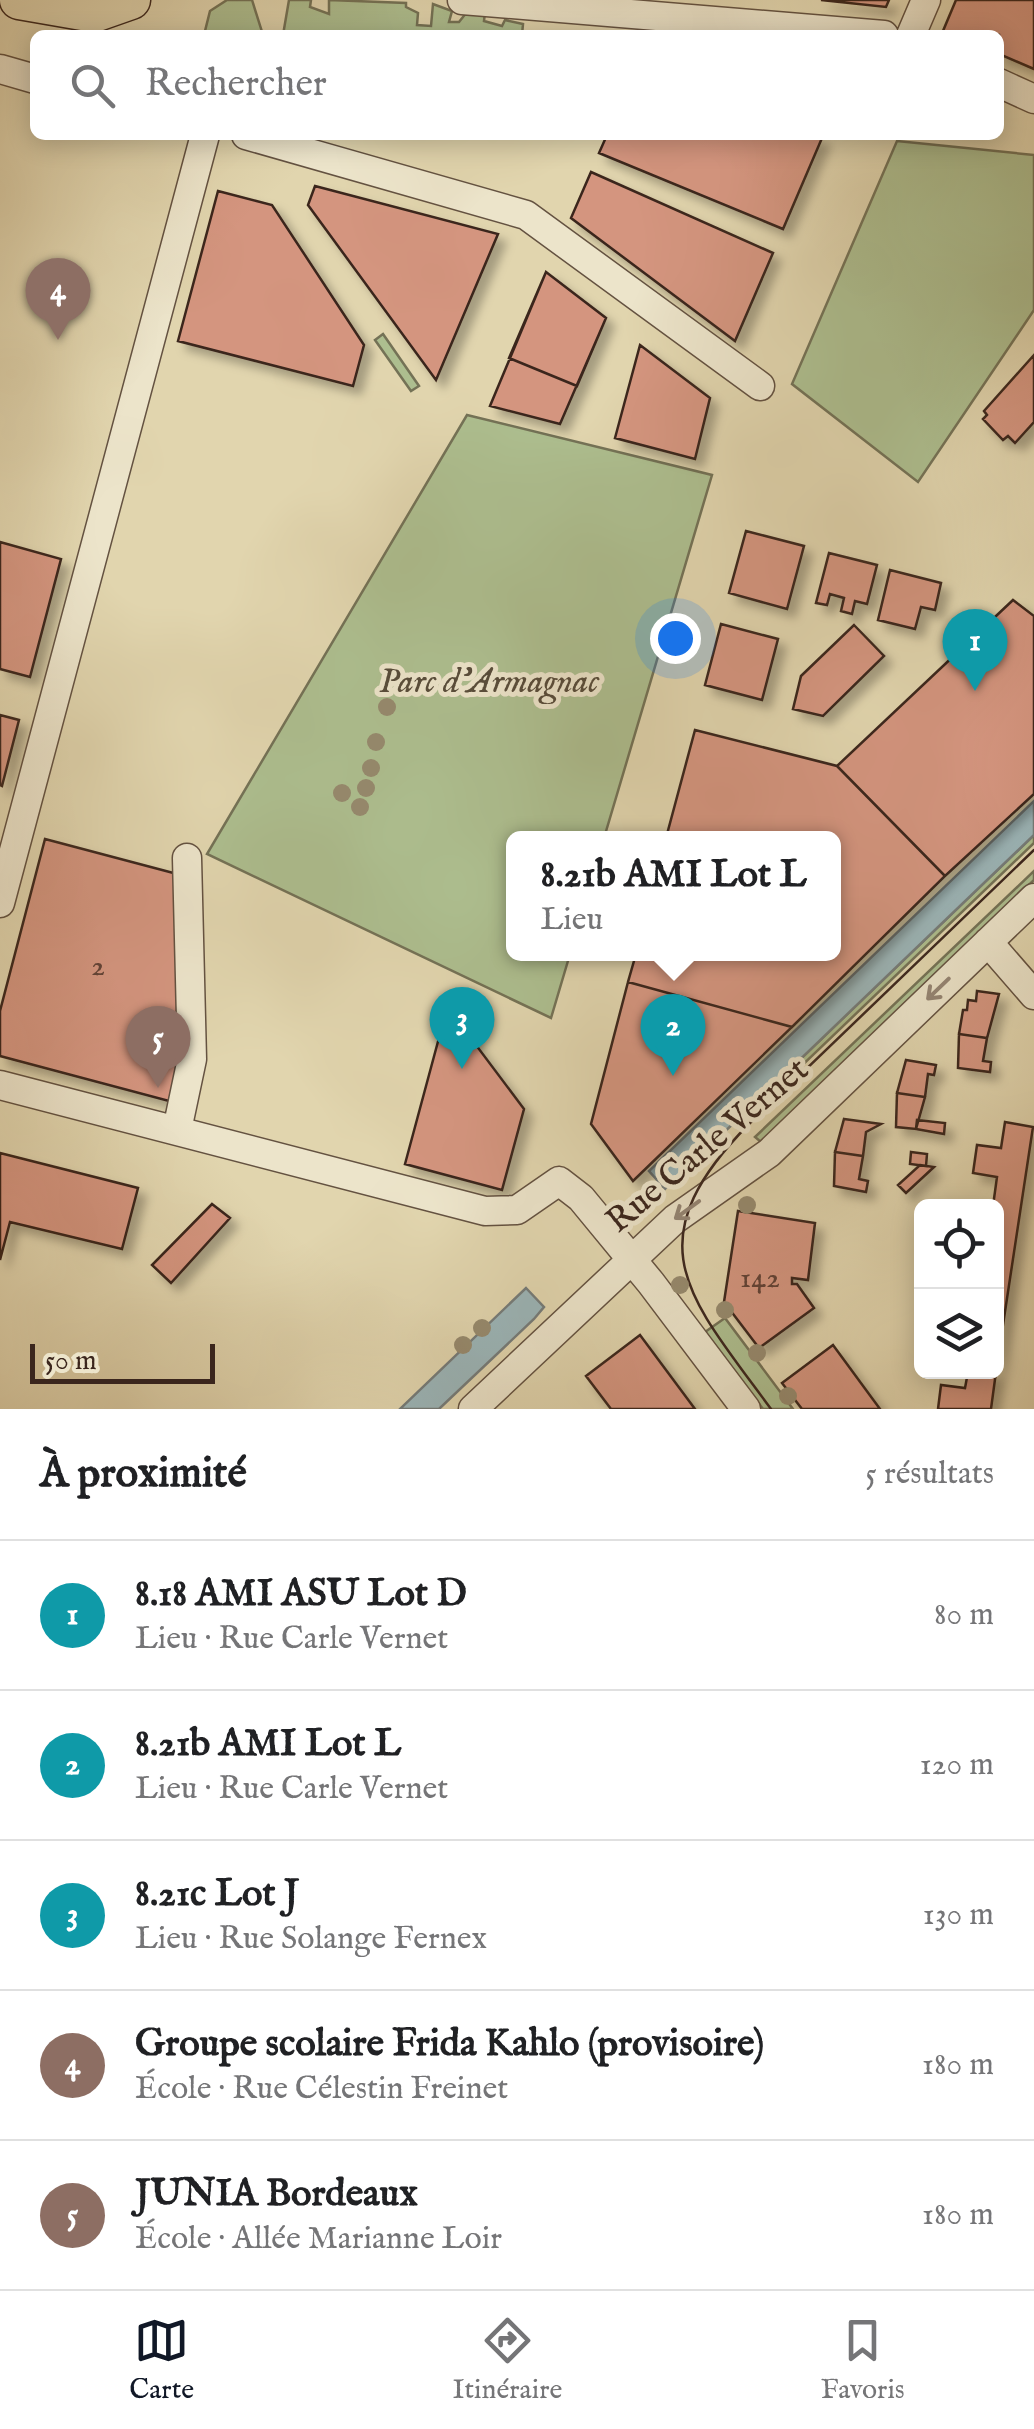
<!DOCTYPE html>
<html lang="fr">
<head>
<meta charset="utf-8">
<style>
  :root { --surface:#fff; --page:#f2f2f2; --text:#202124; --muted:#757577; --line:#e0e0e0; --accent:#111827 }
  body { margin:0; font-family:"IM FELL English",serif; background:var(--page); color:var(--text) }
  .controls { position:absolute; right:30px; bottom:30px; display:grid; overflow:hidden; border-radius:15px; box-shadow:0 5px 25px #0003 }
  .controls button { width:90px; height:90px; display:grid; place-items:center; padding:0; border:0; border-bottom:2px solid var(--line); background:var(--surface); color:var(--text); font:50px sans-serif }
  .scale { position:absolute; left:30px; bottom:25px; width:185px; box-sizing:border-box; padding-left:10px; border:5px solid #3b261d; border-top:0; font-size:28px; line-height:35px; white-space:nowrap; color:#3b261d; -webkit-text-stroke:8px #ece4ca; paint-order:stroke }
  .you { position:absolute; left:675px; top:638px; width:35px; height:35px; margin:-25px; border:8px solid #fff; border-radius:50%; background:#1a73e8; box-shadow:0 0 0 15px #1a73e833 }
  .badge { display:grid; place-items:center; width:65px; height:65px; border-radius:50%; background:var(--accent); color:#fff; font-size:32px; font-weight:700 }
  .pin { position:absolute; translate:-50% -82px; filter:drop-shadow(0 2px 5px #0008) }
  .pin::after { content:''; position:absolute; top:52px; width:35px; height:30px; background:inherit; clip-path:polygon(0 0,100% 0,50% 100%) }
  .popup { position:absolute; left:506px; top:831px; width:335px; height:130px; box-sizing:border-box; display:grid; place-content:center; border-radius:15px; background:var(--surface); filter:drop-shadow(0 2px 8px #0005); font-size:32px; white-space:nowrap; color:var(--muted) }
  .popup b { font-size:38px; color:var(--text) }
  .popup::after { content:''; position:absolute; left:50%; top:100%; margin-left:-20px; border:20px solid transparent; border-top-color:var(--surface) }
  .list { margin:0; padding:0; list-style:none }
  h2 { display:flex; justify-content:space-between; align-items:center; height:130px; margin:0; padding:0 40px; font-size:42px }
  h2 small { font-size:32px; font-weight:400; color:var(--muted) }
  .list li { display:grid; grid-template-columns:65px 1fr auto; gap:30px; align-items:center; box-sizing:border-box; height:150px; padding:0 40px; border-top:2px solid var(--line) }
  .list b { display:block; font-size:38px; white-space:nowrap }
  .list p { margin:0; font-size:32px; white-space:nowrap; color:var(--muted) }
  .list em { font-size:32px; font-style:normal; color:var(--muted) }
  .icon { flex:none; width:55px; height:55px; fill:none; stroke:currentColor; stroke-width:2; stroke-linecap:round; stroke-linejoin:round }
  .map { position:relative; flex:none; width:1034px; height:1409px; overflow:hidden }
  .search { position:absolute; background:var(--surface); box-shadow:0 5px 25px #0003; left:30px; right:30px; top:30px; height:110px; display:flex; align-items:center; gap:25px; box-sizing:border-box; padding:0 35px; border-radius:15px; color:var(--muted); font-size:38px }
  .sheet { height:880px; background:var(--surface) }
  nav { display:flex; justify-content:space-around; align-items:center; box-sizing:border-box; height:140px; border-top:2px solid var(--line); background:var(--surface); font-size:28px; color:var(--muted) }
  nav a { display:grid; justify-items:center; gap:5px }
  nav .on { color:var(--accent) }
  .map>svg:first-child { display:block }
  .green { fill:#adbe8f; stroke:#747256; stroke-width:2.5 }
  .water { fill:#9bb5b8; stroke:#757c7a; stroke-width:2.5 }
  .building { fill:#d4957f; stroke:#3b261d; stroke-width:2.5; filter:url(#shadow) }
  .lines { fill:none; stroke-linecap:round; stroke-linejoin:round }
  .minor-casing { stroke:#645241; stroke-width:31 }
  .major-casing { stroke:#3b261d; stroke-width:41 }
  .minor { stroke:#ece4ca; stroke-width:28 }
  .major { stroke:#e1d5ae; stroke-width:38 }
  .tram { stroke:#3b261d; stroke-width:2.5 }
  .tree { fill:#968a6e }
  .oneway { stroke:#948574 }
  .labels { text-anchor:middle; dominant-baseline:central; stroke-width:10; stroke-linejoin:round; paint-order:stroke }
  .number-label { font-size:30px; fill:#614236 }
  .park-label { font-size:35px; font-style:italic; fill:#584c3a; stroke:#ece4ca }
  .street-label { font-size:35px; fill:#3b261d; stroke:#ece4ca }
</style>
</head>
<body>
<div class="map">
<svg width="1034" height="1409" viewBox="0 0 1034 1409">
  <defs>
    <filter id="shadow"><feDropShadow dx="8" dy="8" stdDeviation="5" flood-color="#0004"/></filter>
  </defs>
  <rect width="100%" height="100%" fill="#e1d5ae"/>
  <filter id="stains"><feTurbulence type="fractalNoise" baseFrequency=".002" numOctaves="4"/><feColorMatrix values="0 0 0 0 .2 0 0 0 0 .09 0 0 0 0 .02 0 0 0 .5 -.17"/></filter>
  <radialGradient id="worn" r=".72"><stop offset=".6" stop-color="#630" stop-opacity="0"/><stop offset="1" stop-color="#630" stop-opacity=".3"/></radialGradient>
  <path class="green" d="M227,0h25l11,35h-59l6,-24z
    M289,0h22l-1,7 19,7v-14l77,3v4l12,6 -1,12 14,1 2,-22 19,7 -3,11h10l8,-10h18l-1,9 18,5 3,-6 18,4 -1,11h-239z
    M897,141l137,14v155l-116,172 -126,-98z
    M383,334l36,52 -8,5 -36,-51z
    M467,415l245,60 -108,363h-91v116h57l-19,64 -344,-164z
    M1034,835v8l-291,279 -4,-4z
    M1034,871v9l-273,262 -6,-5z
    M725,1318l68,91h-30l-58,-77z"/>
  <path class="water" d="M1034,801v34l-369,354 -16,-18z
    M526,1288l18,19 -10,12 -95,90h-39z"/>
  <path class="building" d="M821,0h68l-3,7z
    M956,0h78v69l-35,-15v-19l-56,-4z
    M607,135h198l17,3 -39,91 -184,-76z
    M591,172l182,81 -38,88 -164,-123z
    M315,186l183,48 -62,146 -128,-175z
    M218,191l54,14 92,140 -11,41 -175,-45z
    M546,272l60,46 -46,106 -70,-18z
    M546,272l60,46 -29,68 -68,-28z
    M640,345l70,53 -15,61 -80,-21z
    M1034,355v67l-19,21 -7,-7 -5,4 -20,-21 4,-4 -3,-4z
    M746,531l58,15 -17,63 -58,-16z
    M0,542l61,17 -31,118 -30,-8z
    M829,553l48,12 -10,39 -12,-3 -3,13 -11,-3 3,-13 -14,-4 -3,11 -11,-2z
    M890,570l51,13 -6,27 -14,-3 -6,22 -37,-9z
    M1013,600l21,16v178l-89,82 -108,-110z
    M721,624l57,15 -16,61 -57,-15z
    M854,625l30,31 -61,60 -30,-7 8,-33z
    M0,715l19,5 -17,66 -2,-1z
    M695,730l142,36 108,110 -153,151 -164,-45 8,-28h197v-116h-167z
    M45,839l136,36 5,162 -17,64 -169,-45v-45z
    M628,982l164,45 -159,154 -42,-57z
    M977,991l22,3 -12,44 -28,-4 4,-24h4l1,-10 8,1z
    M443,1023l21,6 60,80 -22,81 -97,-26z
    M959,1034l28,4 -4,23 8,1 -1,10 -32,-4z
    M906,1060l30,5 -2,10 -6,-1 -3,23 -28,-4z
    M897,1093l28,4 -9,32 -20,-2z
    M844,1119l37,5 -15,8 -3,24 -28,-4z
    M917,1120l28,3 -1,11 -28,-5z
    M1005,1122l28,5 -37,244v-165h-3l4,-29 -24,-4 4,-28 24,3z
    M835,1152l28,4 -4,23 9,2 -2,11 -32,-6z
    M911,1152l16,2 -1,12 -16,-2z
    M0,1153l138,35 -16,61 -112,-27 -10,38z
    M920,1165l14,2 -28,26 -8,-8z
    M212,1204l18,14 -59,65 -19,-18z
    M738,1211l77,12 -7,57 -16,-2v6h5l17,24 -55,40 -35,-46z
    M640,1335l55,74h-84l-25,-33z
    M833,1345l47,64h-78l-20,-26z
    M968,1372h28l-5,37h-53l3,-24 24,3z"/>
  <g class="lines">
    <g class="minor-casing">
      <path id="minor" d="M462,0l422,35
        M911,35l15,-35
        M0,69l35,10
        M999,83l35,16
        M246,135l280,80 234,171
        M0,903l205,-768
        M988,942l46,53
        M0,1085l485,126 32,-1 42,-29 22,17 70,85 95,126
        M177,1130l15,-71 -5,-201
        M473,1409l202,-190 94,-66 265,-255"/>
    </g>
    <g class="major-casing">
      <path id="major" d="M19,0l75,13 37,-13"/>
    </g>
    <use href="#minor" class="minor"/>
    <use href="#major" class="major"/>
    <path class="tram" d="M771,1409c-83,-113 -139,-166 -22,-285l285,-274"/>
  </g>
  <g class="tree">
    <circle cx="387" cy="707" r="9"/>
    <circle cx="376" cy="742" r="9"/>
    <circle cx="371" cy="768" r="9"/>
    <circle cx="366" cy="788" r="9"/>
    <circle cx="342" cy="793" r="9"/>
    <circle cx="360" cy="807" r="9"/>
    <circle cx="747" cy="1205" r="9"/>
    <circle cx="680" cy="1285" r="9"/>
    <circle cx="725" cy="1310" r="9"/>
    <circle cx="482" cy="1328" r="9"/>
    <circle cx="463" cy="1345" r="9"/>
    <circle cx="757" cy="1353" r="9"/>
    <circle cx="788" cy="1396" r="9"/>
  </g>
  <defs><path id="oneway-shaft" d="M-6 0H5M1.5-3L5.5 0L1.5 3" fill="none" stroke-width="1.6" stroke-linecap="round" stroke-linejoin="round" transform="scale(2.5)"/></defs>
  <g class="oneway">
    <use href="#oneway-shaft" transform="translate(938 989) rotate(136)"/>
    <use href="#oneway-shaft" transform="translate(687 1210) rotate(144)"/>
  </g>
  <g class="labels">
    <g class="number-label">
      <text x="98" y="967">2</text>
      <text x="760" y="1279">142</text>
    </g>
    <g class="park-label">
      <text x="489" y="682">Parc d'Armagnac</text>
    </g>
    <g class="street-label">
      <text transform="translate(708 1146) rotate(-40)">Rue Carle Vernet</text>
    </g>
  </g>
  <rect width="100%" height="100%" filter="url(#stains)"/>
  <rect width="100%" height="100%" fill="url(#worn)"/>
</svg>
<div class="controls">
<button><svg class="icon" aria-label="locate" viewBox="0 0 24 24"><circle cx="12" cy="12" r="6"/><path d="M12 2v4M12 18v4M2 12h4M18 12h4"/></svg></button>
<button><svg class="icon" aria-label="layers" viewBox="0 0 24 24"><path d="M12 4l9 5-9 5-9-5zM3 14l9 5 9-5"/></svg></button>
</div>
<div class="scale">50 m</div>
<div class="you"></div>
<div class="pin badge" style="left:975px;top:691px;background:#0f9aa8">1</div>
<div class="pin badge" style="left:673px;top:1076px;background:#0f9aa8">2</div>
<div class="popup"><b>8.21b AMI Lot L</b>Lieu</div>
<div class="pin badge" style="left:462px;top:1069px;background:#0f9aa8">3</div>
<div class="pin badge" style="left:58px;top:340px;background:#8d6e63">4</div>
<div class="pin badge" style="left:158px;top:1088px;background:#8d6e63">5</div>
<div class="search"><svg class="icon" aria-label="search" viewBox="0 0 24 24"><circle cx="10" cy="10" r="6"/><path d="M15 15l6 6"/></svg>Rechercher</div>
</div>
<section class="sheet">
<h2>À proximité<small>5 résultats</small></h2>
<ul class="list">
<li><span class="badge" style="background:#0f9aa8">1</span><div><b>8.18 AMI ASU Lot D</b><p>Lieu · Rue Carle Vernet</p></div><em>80 m</em></li>
<li><span class="badge" style="background:#0f9aa8">2</span><div><b>8.21b AMI Lot L</b><p>Lieu · Rue Carle Vernet</p></div><em>120 m</em></li>
<li><span class="badge" style="background:#0f9aa8">3</span><div><b>8.21c Lot J</b><p>Lieu · Rue Solange Fernex</p></div><em>130 m</em></li>
<li><span class="badge" style="background:#8d6e63">4</span><div><b>Groupe scolaire Frida Kahlo (provisoire)</b><p>École · Rue Célestin Freinet</p></div><em>180 m</em></li>
<li><span class="badge" style="background:#8d6e63">5</span><div><b>JUNIA Bordeaux</b><p>École · Allée Marianne Loir</p></div><em>180 m</em></li>
</ul>
</section>
<nav>
<a class="on"><svg class="icon" aria-label="map" viewBox="0 0 24 24"><path d="M3 6l6-2 6 2 6-2v14l-6 2-6-2-6 2zM9 4v14M15 6v14"/></svg>Carte</a>
<a><svg class="icon" aria-label="directions" viewBox="0 0 24 24"><path d="M12 3l9 9-9 9-9-9zM9 14v-3h6M13 9l2 2-2 2"/></svg>Itinéraire</a>
<a><svg class="icon" aria-label="saved" viewBox="0 0 24 24"><path d="M7 4h10v16l-5-4-5 4z"/></svg>Favoris</a>
</nav>
</body>
</html>
